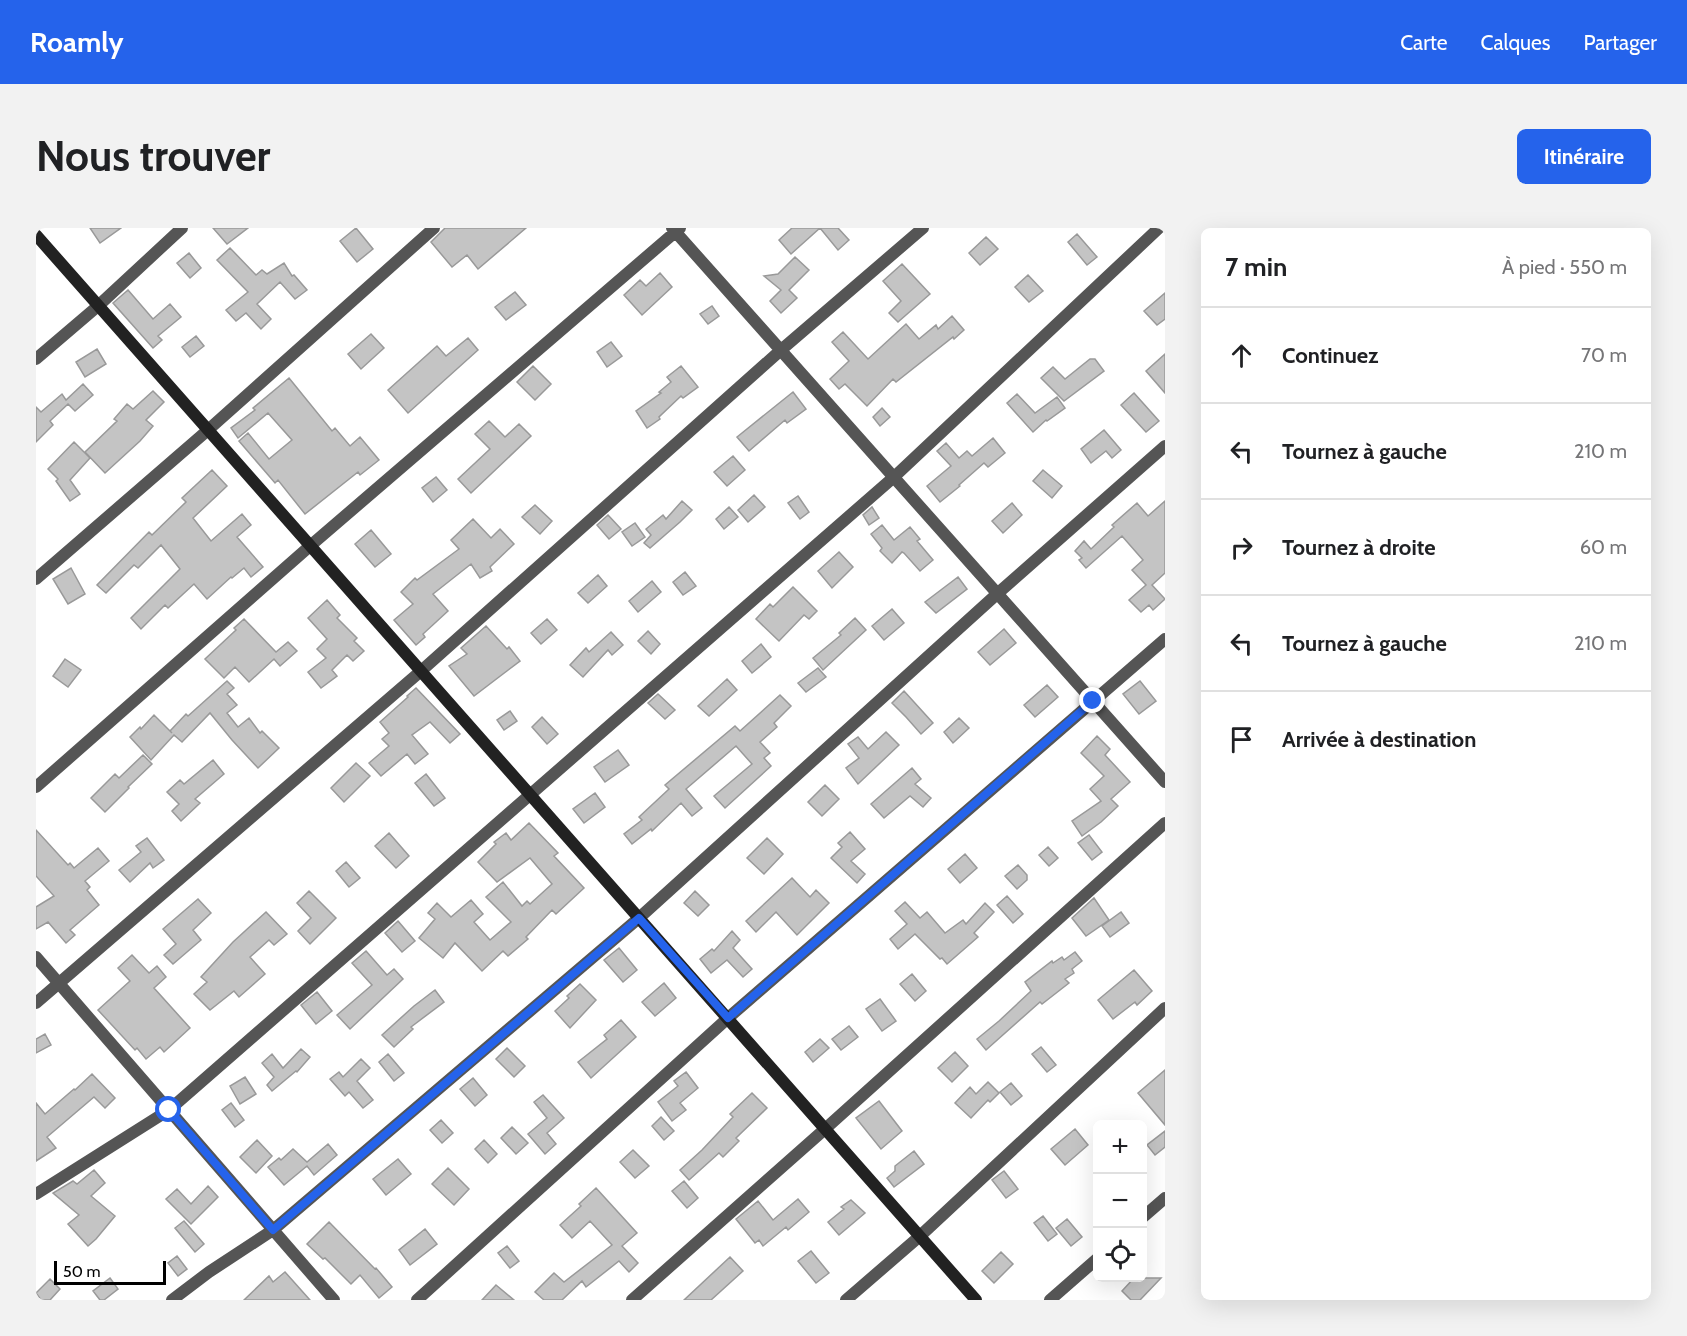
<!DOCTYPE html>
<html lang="fr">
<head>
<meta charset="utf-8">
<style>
  :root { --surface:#fff; --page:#f2f2f2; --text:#202124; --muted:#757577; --line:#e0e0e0; --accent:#2563eb }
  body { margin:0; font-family:Cabin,sans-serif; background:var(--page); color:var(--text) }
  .controls { position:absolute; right:18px; bottom:18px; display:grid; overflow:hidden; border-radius:9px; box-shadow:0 6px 24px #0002 }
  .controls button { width:54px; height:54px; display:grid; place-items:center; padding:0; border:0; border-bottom:2px solid var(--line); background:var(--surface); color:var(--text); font:30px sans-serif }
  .scale { position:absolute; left:18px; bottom:15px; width:112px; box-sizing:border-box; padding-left:6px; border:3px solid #000; border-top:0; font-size:16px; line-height:21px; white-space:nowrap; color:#000; -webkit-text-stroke:4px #fff; paint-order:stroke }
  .stop { position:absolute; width:18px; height:18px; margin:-14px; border:4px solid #2563eb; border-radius:50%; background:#fff }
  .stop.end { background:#2563eb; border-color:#fff; box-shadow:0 2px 6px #0008 }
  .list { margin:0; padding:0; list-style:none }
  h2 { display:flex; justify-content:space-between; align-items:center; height:78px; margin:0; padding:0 24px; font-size:26px }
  h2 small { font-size:20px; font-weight:400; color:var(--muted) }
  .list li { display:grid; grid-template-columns:39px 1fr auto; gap:18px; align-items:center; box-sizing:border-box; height:96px; padding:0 24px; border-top:2px solid var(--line) }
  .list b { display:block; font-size:22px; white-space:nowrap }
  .list em { font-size:20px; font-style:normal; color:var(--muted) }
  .icon { flex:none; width:33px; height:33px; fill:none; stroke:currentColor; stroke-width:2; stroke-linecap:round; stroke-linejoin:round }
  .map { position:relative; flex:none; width:1129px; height:1072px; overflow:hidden; border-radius:9px }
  header { display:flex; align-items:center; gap:36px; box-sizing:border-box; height:84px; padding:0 30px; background:var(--accent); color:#fff }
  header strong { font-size:28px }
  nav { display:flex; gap:33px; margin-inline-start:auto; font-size:21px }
  .intro { display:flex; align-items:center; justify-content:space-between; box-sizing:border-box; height:144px; padding:0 36px }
  h1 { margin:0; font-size:42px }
  .button { padding:15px 27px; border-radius:9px; background:var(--accent); color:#fff; font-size:21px; font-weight:700 }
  main { display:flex; gap:36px; padding:0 36px }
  aside { flex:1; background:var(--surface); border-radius:9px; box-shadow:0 6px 24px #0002 }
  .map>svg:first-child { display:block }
  .building { fill:#c4c4c4; stroke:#999; stroke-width:1.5 }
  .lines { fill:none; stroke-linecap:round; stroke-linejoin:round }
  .street { stroke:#555; stroke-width:12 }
  .secondary { stroke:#222; stroke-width:12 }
  .route { stroke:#2563eb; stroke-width:8 }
</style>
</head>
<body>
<header>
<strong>Roamly</strong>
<nav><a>Carte</a><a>Calques</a><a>Partager</a></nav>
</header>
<div class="intro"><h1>Nous trouver</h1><a class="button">Itinéraire</a></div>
<main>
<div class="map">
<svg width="1129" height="1072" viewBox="0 0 1129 1072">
  <rect width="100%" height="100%" fill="#fff"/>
  <path class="building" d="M54,0h31l-21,15z
    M177,0h35l-21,16z
    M320,0l17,21 -16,13 -17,-21z
    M409,0h81l-48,41 -11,-14 -15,12 -21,-25z
    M756,0h46l11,12 -11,10 -18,-22 -29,26 -12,-14z
    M1041,6l20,23 -10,8 -19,-23z
    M950,9l12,12 -18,16 -11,-12z
    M194,20l26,27 6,-5 5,4 17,-11 8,13 2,-1 13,15 -12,9 -15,-17 -23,22 14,15 -10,10 -15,-16 -10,8 -10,-11 22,-18 -31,-32z
    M153,25l12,15 -11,10 -13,-15z
    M759,29l14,13 -20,20 8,8 -16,15 -11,-12 11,-11 -17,-14 14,-2z
    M866,36l28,30 -32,28 -9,-9 12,-12 -18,-20z
    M624,45l12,14 -30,28 -18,-20 16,-15 6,6z
    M992,47l15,16 -14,11 -14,-15z
    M92,62l25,29 17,-15 11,13 -23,19 4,4 -9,8 -40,-45z
    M479,64l11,13 -20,15 -11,-13z
    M1129,65v26l-8,6 -13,-14z
    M676,78l7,10 -11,8 -8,-10z
    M916,88l12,14 -10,9 -1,-2 -57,45 -3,-3 -26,27 -22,-22 -6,5 -9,-10 19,-18 -17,-19 11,-10 25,27 38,-35 13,15 17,-14 2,4z
    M335,106l13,14 -23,21 -13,-15z
    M160,108l8,10 -14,11 -8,-10z
    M432,110l10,12 -70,63 -20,-23 49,-44 9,10z
    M575,114l11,14 -15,11 -10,-15z
    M61,121l9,15 -21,13 -9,-15z
    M1129,126v39l-19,-22z
    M1054,131h5l9,12 -40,30 -23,-23 12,-11 12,12z
    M497,138l18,18 -16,16 -18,-18z
    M645,138l17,21 -15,11 -2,-2 -22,21 1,2 -13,9 -11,-17 25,-18 -2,-1 12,-10 -4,-5z
    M253,150l43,53 3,-3 15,18 10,-9 19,23 -19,15 -2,-3 -53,42 -27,-34 -3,3 -36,-42 9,-8 21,26 23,-19 -24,-27 -30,25 -7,-10 24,-18 -2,-2z
    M47,156l10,11 -18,16 -7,-7 -18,17 3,4 -17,17v-35l5,5 21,-18 4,6z
    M117,163l11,11 -18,18 7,6 -13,15 -35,32 -20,-21 32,-31 -3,-2 13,-15 6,5z
    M757,164l13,17 -19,14 -2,-3 -36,31 -12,-14z
    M1098,165l25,28 -13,11 -25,-27z
    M981,166l18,19 22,-16 8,11 -18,13 -1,-1 -13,12 -26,-29z
    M846,180l8,9 -10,9 -7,-9z
    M453,193l16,16 14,-13 12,12 -60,57 -13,-14 32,-30 -15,-15z
    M1068,202l17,20 -9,8 -6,-7 -15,12 -10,-14z
    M957,210l12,15 -17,14 -4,-4 -25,22 1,1 -20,16 -13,-16 24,-20 -14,-15 9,-8 13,15 8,-7 5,5z
    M38,214l16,16 -20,22 10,14 -10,7 -14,-20 2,-2 -10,-10z
    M697,228l12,14 -18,16 -13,-14z
    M176,242l15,16 -34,32 18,23 31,-27 9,11 -14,12 26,30 -12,10 -7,-9 -12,10 -1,-1 -24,22 -13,-15 -26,24 -3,-3 -24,24 -10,-11 49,-49 -19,-24 -23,23 -4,-3 -28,28 -9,-8 52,-53 3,3 34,-33 -4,-4z
    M1007,242l19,16 -10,12 -19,-17z
    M400,249l11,13 -14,12 -11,-14z
    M718,267l11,12 -17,15 -10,-12z
    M762,268l11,16 -9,7 -12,-16z
    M646,273l10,9 -12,12 -30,26 -6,-5 7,-8 -5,-6 17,-14 3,4z
    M1129,273v72l-13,12 13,14 -12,11 -4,-5 -8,7 -12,-12 17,-15 -14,-15 11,-10 -21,-24 -36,32 -7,-8 3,-2 -7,-7 9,-10 7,8 23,-22 -2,-2 25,-22 11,13z
    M976,275l10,12 -19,18 -11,-12z
    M499,277l17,16 -12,13 -18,-17z
    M693,279l9,10 -14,12 -8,-10z
    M836,279l7,11 -10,7 -6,-10z
    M572,287l13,14 -12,10 -12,-14z
    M437,291l18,19 9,-9 14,15 -24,23 2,4 -12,7 -9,-14 -38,30 15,17 -25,23 2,3 -9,8 -22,-25 19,-16 -12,-12 14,-14 2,2 42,-31 -8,-9z
    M599,295l10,14 -13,9 -10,-14z
    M846,297l12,15 16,-13 10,12 -3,2 16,19 -13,11 -16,-18 -2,-1 -10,11 -12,-12 2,-3 -11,-14z
    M335,302l20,24 -16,13 -20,-23z
    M803,324l14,15 -21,21 -14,-17z
    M35,340l14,26 -17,10 -15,-25z
    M649,344l11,14 -13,9 -10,-13z
    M562,347l9,11 -19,17 -10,-10z
    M922,349l9,12 -31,24 -11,-11z
    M616,353l9,11 -23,20 -9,-11z
    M757,359l24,24 -8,8 -5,-4 -25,26 -23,-22 14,-15 3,3z
    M291,372l13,15 -3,3 20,20 -3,3 10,10 -11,10 -6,-6 -15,15 5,6 -16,12 -13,-16 18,-14 -9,-9 10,-10 -19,-21z
    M856,381l12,14 -20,17 -12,-14z
    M819,390l11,12 -43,40 -10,-12 28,-23 -2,-2z
    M208,391l32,33 12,-10 9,9 -17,15 -6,-7 -25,23 -14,-15 -11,11 -19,-19 31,-29 -2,-2z
    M511,391l10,11 -16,14 -10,-11z
    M450,398l21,23 2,-2 11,14 -46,35 -25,-30 18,-12 -6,-6z
    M968,401l12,14 -26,22 -12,-13z
    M612,403l12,13 -9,10 -13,-13z
    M575,404l12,13 -11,10 -4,-5 -25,27 -13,-12 16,-17 3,4z
    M725,416l10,13 -19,16 -10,-12z
    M29,431l16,11 -13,17 -15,-11z
    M782,440l8,9 -20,15 -8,-9z
    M691,451l10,11 -28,26 -11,-10z
    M191,453l7,7 -7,6 10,11 -10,8 11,14 11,-9 11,15 2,-2 17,17 -21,20 -26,-28 -22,-27 -28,29 -8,-7 -23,25 -21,-23 10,-10 1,2 13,-14 18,18 -2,-2 16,-17 2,2z
    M1104,453l16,20 -17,13 -16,-20z
    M1011,457l11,12 -23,20 -11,-12z
    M380,460l44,46 -10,9 -20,-21 -18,13 16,19 -13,10 -8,-10 -26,22 -12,-13 20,-17 -7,-7 7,-6 -9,-11 28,-25 -1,-1z
    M868,463l29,32 -12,11 -15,-17 -14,-14z
    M622,466l17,16 -10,9 -17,-16z
    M744,467l11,11 -17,17 3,4 -17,15 10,11 -6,5 7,8 -46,42 -11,-12 38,-32 -16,-18 -50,43 16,19 -10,8 -11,-13 -29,28 -1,-2 -19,15 -8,-10 18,-14 -3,-3 30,-28 -4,-4 70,-59 5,5z
    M474,483l7,10 -13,9 -7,-10z
    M506,489l16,17 -11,10 -15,-17z
    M923,490l10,10 -16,15 -9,-11z
    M850,504l13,13 -41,39 -12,-16 13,-10 -11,-14 10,-7 10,12z
    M1061,508l13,13 -5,6 25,27 -19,17 7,7 -17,16 -19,14 -10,-15 29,-20 -11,-12 14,-13 -23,-23z
    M582,522l11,15 -24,17 -11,-15z
    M107,527l9,9 -24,23 1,1 -24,24 -14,-14 24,-24 4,4z
    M177,532l11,14 -29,25 5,4 -19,18 -9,-10 7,-7 -12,-12 13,-12 4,4z
    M320,535l14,13 -26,26 -13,-14z
    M876,540l9,11 -6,5 16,14 -8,9 -13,-11 -26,22 -13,-14z
    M390,546l19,24 -11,8 -19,-23z
    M789,557l14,14 -17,17 -14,-14z
    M559,565l10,14 -21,16 -11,-14z
    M493,595l29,30 -4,3 30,32 -28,26 -4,-4 -26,27 2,2 -20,17 -5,-5 -21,20 -27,-28 -12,15 -24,-20 16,-19 -7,-6 9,-10 14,14 20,-17 12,14 -9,8 16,18 21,-18 -25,-25 17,-15 19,24 5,-5 3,3 22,-20 -22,-26 -33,24 -19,-20 18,-18 -2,-2 12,-9 5,7z
    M0,602l32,35 2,-2 4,5 24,-20 11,13 -24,20 5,6 -3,3 12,15 -29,25 5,5 -9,8 -18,-21 -12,7v-22l18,-11 -18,-20z
    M814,604l15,17 -14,12 14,13 -8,9 -26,-25 11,-11 -4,-4z
    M353,605l20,23 -13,12 -21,-22z
    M1053,607l13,17 -10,8 -14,-17z
    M111,610l17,22 -11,8 -3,-5 -20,19 -11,-12 22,-18 -5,-6z
    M731,610l16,16 -19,20 -17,-16z
    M1012,619l10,11 -9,8 -10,-11z
    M929,626l12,14 -17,15 -12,-14z
    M310,634l14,16 -11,9 -13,-16z
    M982,637l9,10v5l-10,9 -12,-13z
    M756,650l18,19 6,-7 13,13 -32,32 -21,-23 -20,20 -10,-11z
    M273,663l27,27 -26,26 -12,-13 13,-13 -14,-15z
    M659,663l14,14 -11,11 -14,-13z
    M971,668l16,18 -10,9 -16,-18z
    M1058,670l15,22 -23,16 -14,-18z
    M162,671l13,14 -18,17 8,10 -28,24 -9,-9 12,-11 -13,-15z
    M869,674l15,16 7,-6 18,21 18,-13 3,4 19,-21 9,9 -20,21 4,4 -31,27 -5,-6 -2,1 -25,-25 -17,15 -8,-10 17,-15 -12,-13z
    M230,684l21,22 -13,11 -5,-5 -19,17 15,17 -26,23 -5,-6 -24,19 -16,-16 13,-12 -6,-5 32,-35z
    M1085,684l8,11 -19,14 -8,-11z
    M362,693l17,20 -13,11 -17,-19z
    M696,703l8,9 -7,8 19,21 -9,8 -16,-17 -16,13 -11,-14 12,-10 2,2z
    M583,720l18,22 -14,12 -19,-22z
    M330,723l21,24 7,-6 9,10 -53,50 -13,-14 35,-30 -20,-22z
    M1039,724l7,9 -10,8 2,4 -9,6 4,4 -27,21 -2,-2 -54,48 -9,-11 22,-18 32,-30 -6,-9 27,-21 1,2 9,-6 2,3z
    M96,727l17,18 8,-7 9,11 -12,11 36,40 -26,24 -4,-5 -14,12 -9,-11 -2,2 -37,-40 32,-29 -12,-13z
    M1098,742l18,21 -15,14 -2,-3 -22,17 -15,-19z
    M876,746l14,17 -11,10 -15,-17z
    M628,755l12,15 -21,18 -13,-14z
    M544,756l16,16 -26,28 -15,-17 14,-13 -2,-2z
    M399,762l9,12 -33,25 2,2 -19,18 -12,-12 32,-29z
    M281,764l15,19 -16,13 -15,-19z
    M844,771l16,22 -14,10 -16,-22z
    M585,792l15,17 -45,41 -13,-16 29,-23 -3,-4z
    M813,798l9,11 -17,13 -9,-11z
    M9,806l6,11 -15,8v-14z
    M784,811l9,9 -16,14 -8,-10z
    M1005,819l15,18 -9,7 -15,-18z
    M471,820l18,18 -11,11 -18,-18z
    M265,821l9,8 -13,15 -1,-1 -24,20 -5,-6 7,-8 -12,-14 10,-9 11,14z
    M919,824l13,14 -16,16 -14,-14z
    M352,826l16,19 -10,8 -15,-19z
    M325,831l9,9 -13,13 16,19 -10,8 -14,-16 -4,4 -15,-17 9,-7 4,5z
    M1129,842v55l-27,-32z
    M650,844l12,16 -18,15 6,7 -14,11 -14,-19 20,-16 -4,-5z
    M56,846l23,24 -10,10 -11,-11 -47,40 9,11 -20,13v-58l9,11 29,-25 1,1z
    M209,849l11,17 -16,10 -10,-18z
    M437,850l14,17 -12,11 -15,-17z
    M952,854l11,11 -9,9 -2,-2 -17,18 -16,-15 15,-16 6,7z
    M975,855l11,13 -11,9 -11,-13z
    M716,865l15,15 -31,30 3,3 -16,16 -4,-4 -30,27 -9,-10 22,-20 31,-33 -3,-3z
    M507,867l21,23 -17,15 9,11 -11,10 -17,-20 19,-16 -13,-16z
    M843,873l23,30 -21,18 -25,-31z
    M195,875l13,17 -9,7 -13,-17z
    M625,889l13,14 -10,9 -12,-14z
    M405,892l12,13 -11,10 -12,-13z
    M476,899l16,16 -12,11 -15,-16z
    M1039,901l13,16 -23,20 -14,-16z
    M1129,903v16l-10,8 -8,-10z
    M221,912l15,16 -16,17 -16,-16z
    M448,912l13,14 -9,9 -13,-14z
    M292,916l9,11 -23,20 -7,-9 -23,19 -16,-18 11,-9 2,2 12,-11 14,13z
    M597,922l16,16 -14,12 -15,-16z
    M878,923l10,13 -30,23 -7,-9 8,-7v-5z
    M362,931l13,15 -25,21 -13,-16z
    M412,940l21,21 -15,16 -22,-21z
    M58,942l11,13 -14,13 24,20 -19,23 -8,7 -20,-22 11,-9 -26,-22 20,-12 4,3z
    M968,943l14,18 -12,9 -14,-18z
    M648,953l14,17 -11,10 -15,-17z
    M172,958l10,11 -27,27 -25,-25 11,-10 14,15z
    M560,960l41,45 -15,13 16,17 -9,9 -10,-11 -33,26 -4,-6 -20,19h-18l-9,-8 19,-19 10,9 48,-37 -22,-24 -18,17 -12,-13 21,-19 -2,-2z
    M762,971l11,13 -21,18 -2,-3 -23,19 -4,-6 -4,3 -19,-24 22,-18 15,19z
    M815,972l14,13 -26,22 -11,-13 16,-13 -3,-2z
    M1007,988l14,18 -9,7 -14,-18z
    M1031,991l15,18 -11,9 -15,-18z
    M148,993l20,23 -9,8 -20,-24z
    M293,994l46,47 1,-1 16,19 -13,11 -19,-23 -9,9 -26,-26 -2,1 -16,-15z
    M389,1001l12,15 -27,21 -11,-15z
    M471,1018l12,15 -9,7 -12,-15z
    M775,1023l18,22 -13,10 -18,-22z
    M965,1024l12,12 -19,19 -12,-12z
    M141,1028l10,13 -9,7 -10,-13z
    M694,1029l13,14 -32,29h-27z
    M249,1044l25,28h-66l25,-24 4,6z
    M74,1050l8,11 -14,11h-4l-7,-9z
    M1098,1050h27l-21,22h-9l-9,-9z
    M14,1051l10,10 -10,11h-9l-5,-7z
    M460,1057l18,15h-32z"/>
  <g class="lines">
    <path class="street" d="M636,0l493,554
      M0,131l62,-53 84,-78
      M0,351l172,-149 226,-202
      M0,559l274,-241 370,-318
      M0,729l298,343
      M0,775l385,-332 360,-321 142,-122
      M0,966l133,-84 725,-633 265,-249
      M1106,990l23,-20
      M136,1072l37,-28 64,-42 366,-312 358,-324 168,-148
      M381,1072l311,-282 437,-379
      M596,1072l193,-171 340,-306
      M810,1072l74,-64 245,-228
      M1014,1072l48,-42"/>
    <path class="secondary" d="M0,7l940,1065"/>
  </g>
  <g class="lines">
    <path class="route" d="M133,882l104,120 366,-312 89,100 365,-317"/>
  </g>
</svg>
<div class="controls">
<button>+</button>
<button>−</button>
<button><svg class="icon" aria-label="locate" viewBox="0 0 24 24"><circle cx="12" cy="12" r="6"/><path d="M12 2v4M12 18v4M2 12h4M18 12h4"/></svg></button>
</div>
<div class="scale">50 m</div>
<div class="stop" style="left:133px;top:882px"></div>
<div class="stop end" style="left:1057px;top:473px"></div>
</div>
<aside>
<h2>7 min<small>À pied · 550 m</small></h2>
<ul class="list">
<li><svg class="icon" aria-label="ahead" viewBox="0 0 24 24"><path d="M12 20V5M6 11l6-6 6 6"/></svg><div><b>Continuez</b></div><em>70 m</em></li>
<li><svg class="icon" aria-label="left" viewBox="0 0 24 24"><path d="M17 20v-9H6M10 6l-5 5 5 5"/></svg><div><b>Tournez à gauche</b></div><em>210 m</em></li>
<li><svg class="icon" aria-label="right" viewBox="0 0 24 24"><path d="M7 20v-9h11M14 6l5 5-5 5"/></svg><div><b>Tournez à droite</b></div><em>60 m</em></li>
<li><svg class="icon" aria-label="left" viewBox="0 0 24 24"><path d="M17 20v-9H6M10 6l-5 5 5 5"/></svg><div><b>Tournez à gauche</b></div><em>210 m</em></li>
<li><svg class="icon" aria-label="arrive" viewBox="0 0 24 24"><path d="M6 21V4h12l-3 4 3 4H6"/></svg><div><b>Arrivée à destination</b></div></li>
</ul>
</aside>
</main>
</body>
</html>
